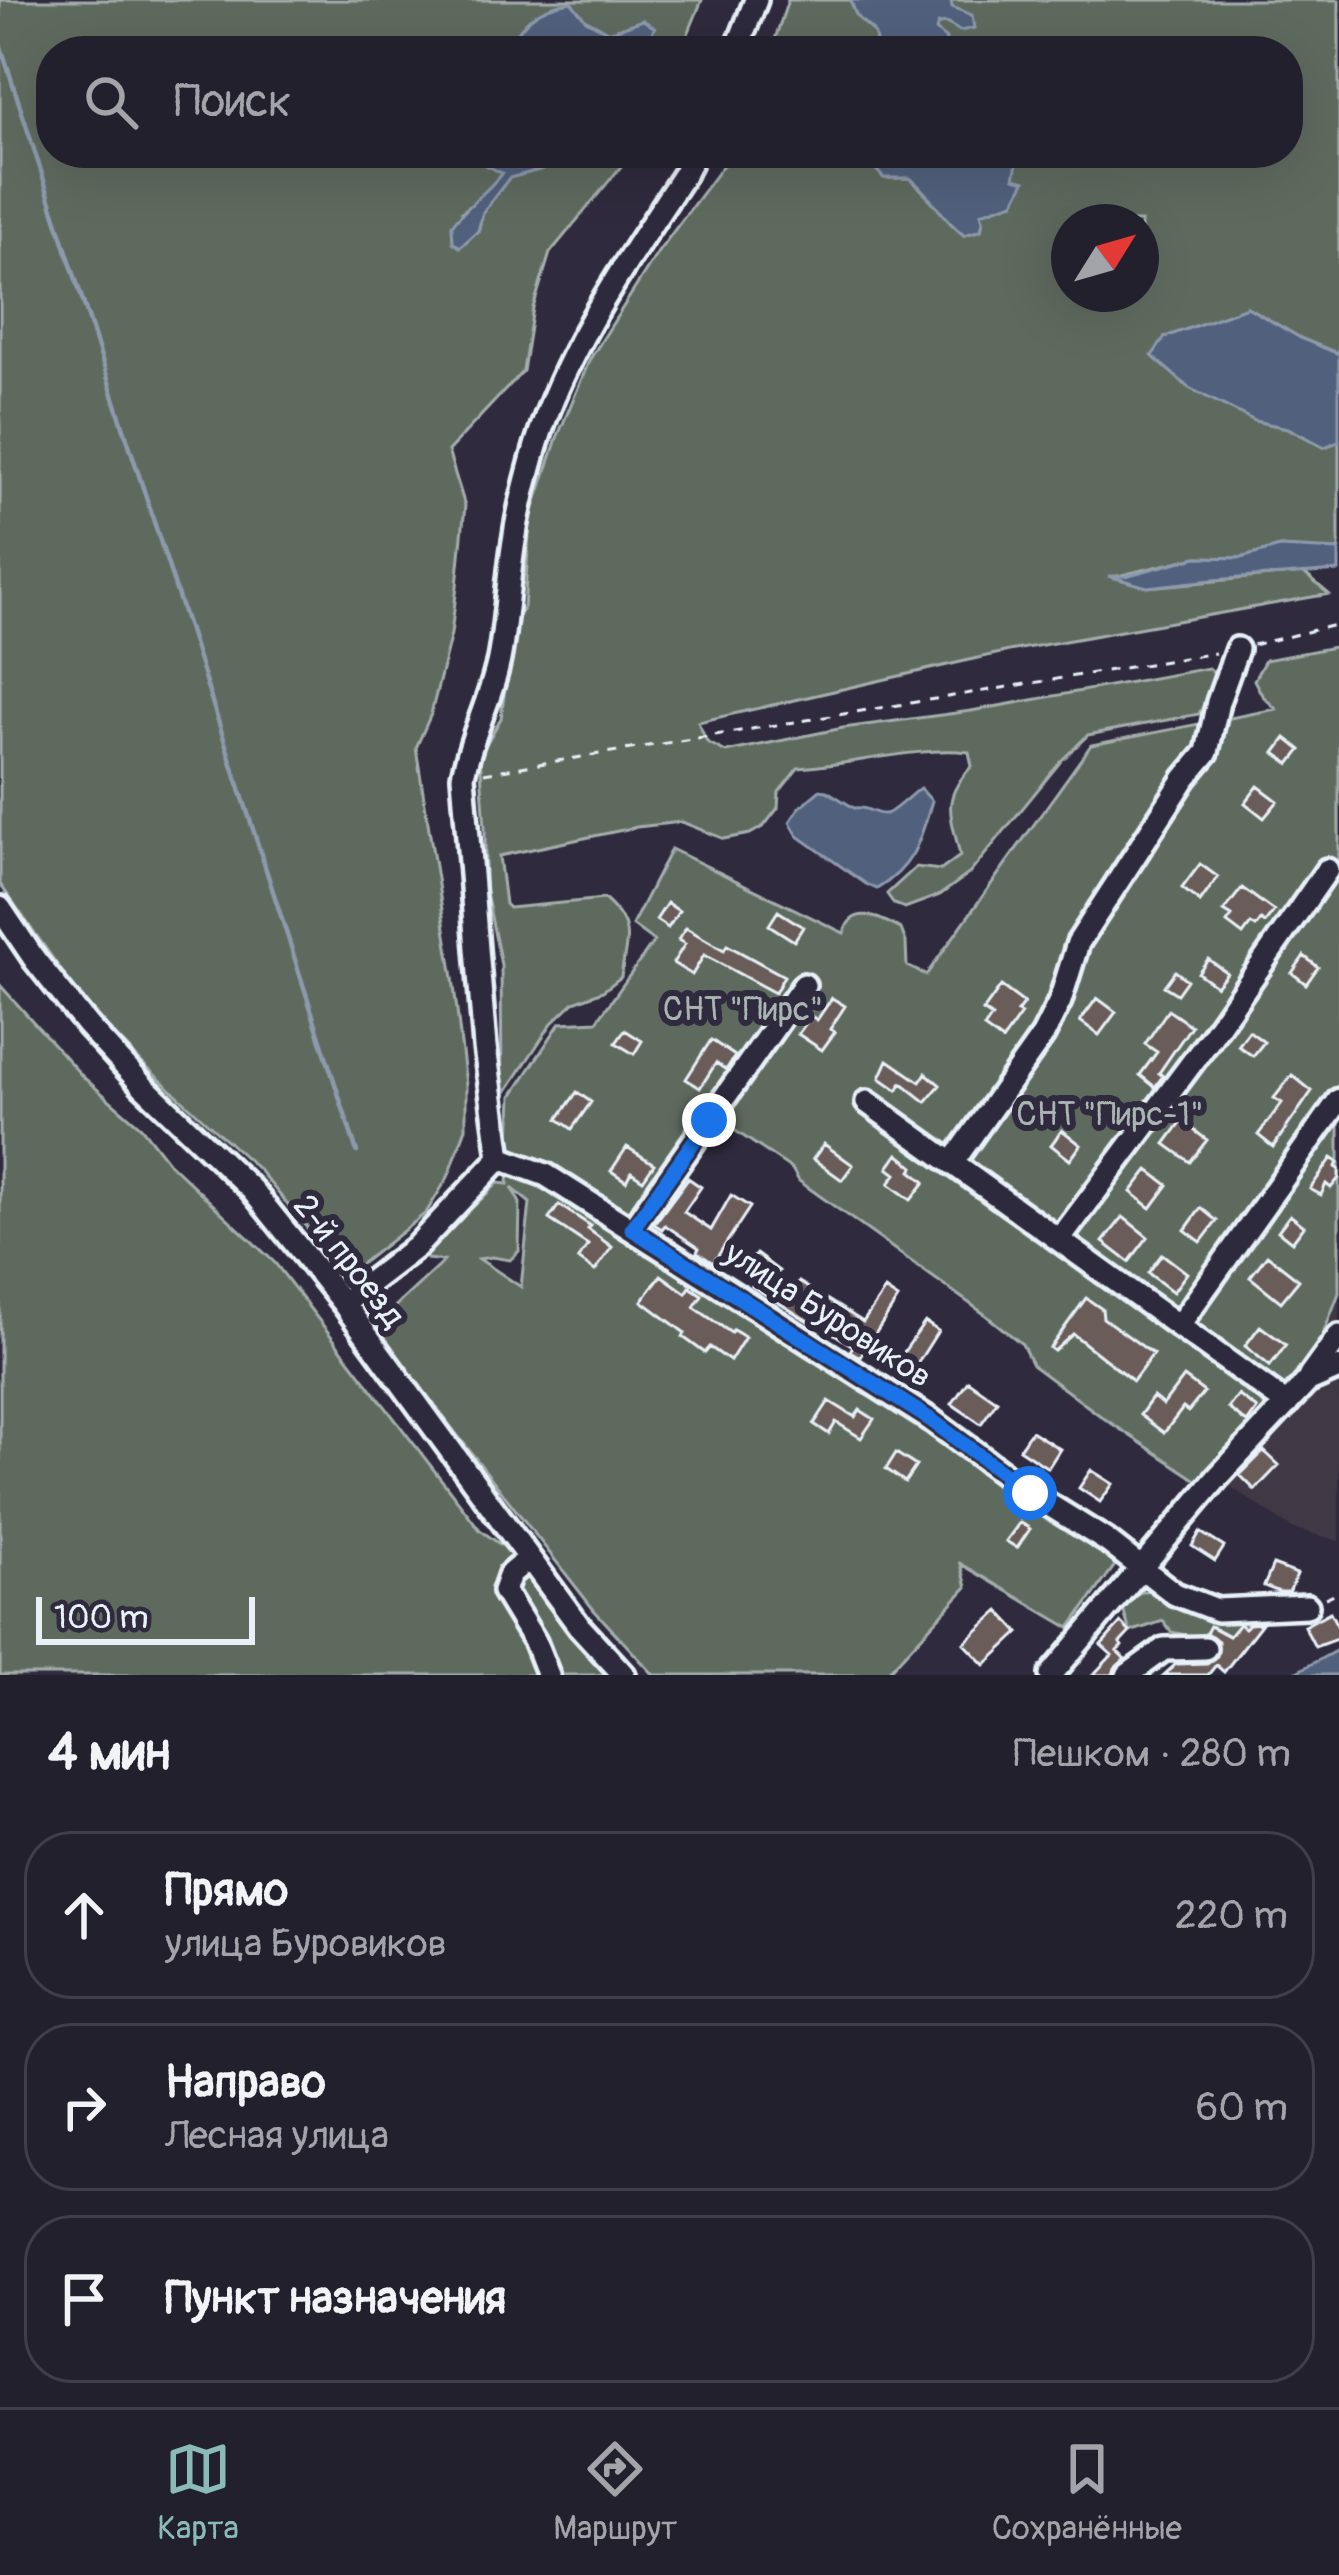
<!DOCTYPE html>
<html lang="ru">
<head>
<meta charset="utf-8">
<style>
  :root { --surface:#23202e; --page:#2f2d3a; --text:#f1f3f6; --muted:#a3a3aa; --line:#403e4a; --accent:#8bbbb9 }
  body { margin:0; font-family:Pangolin,sans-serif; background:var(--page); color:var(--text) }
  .compass { position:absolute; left:1051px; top:204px; width:108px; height:108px; border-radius:50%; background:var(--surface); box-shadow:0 12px 48px #0002; rotate:53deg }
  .scale { position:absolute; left:36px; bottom:30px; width:219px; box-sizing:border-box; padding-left:12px; border:6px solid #e8f1f8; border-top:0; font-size:33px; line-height:42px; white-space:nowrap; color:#e8f1f8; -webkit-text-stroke:9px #2f2a3d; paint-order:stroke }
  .stop { position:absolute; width:36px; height:36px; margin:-27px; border:9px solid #1a73e8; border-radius:50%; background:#fff }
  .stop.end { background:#1a73e8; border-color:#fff; box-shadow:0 3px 12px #0008 }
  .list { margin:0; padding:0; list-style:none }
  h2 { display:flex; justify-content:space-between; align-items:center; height:156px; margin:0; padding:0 48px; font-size:51px }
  h2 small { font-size:39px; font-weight:400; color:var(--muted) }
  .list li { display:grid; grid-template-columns:78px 1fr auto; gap:36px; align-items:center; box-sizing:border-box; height:168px; margin:0 24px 24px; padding:0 24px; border:3px solid var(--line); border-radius:48px }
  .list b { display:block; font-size:45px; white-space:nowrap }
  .list p { margin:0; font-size:39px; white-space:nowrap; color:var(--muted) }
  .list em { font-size:39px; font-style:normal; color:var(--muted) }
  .icon { flex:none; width:66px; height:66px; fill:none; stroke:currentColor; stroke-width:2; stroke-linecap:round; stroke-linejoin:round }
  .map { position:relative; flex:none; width:1339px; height:1675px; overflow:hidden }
  .search { position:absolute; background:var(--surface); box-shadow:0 12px 48px #0002; left:36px; right:36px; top:36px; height:132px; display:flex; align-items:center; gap:30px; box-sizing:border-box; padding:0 42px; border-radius:48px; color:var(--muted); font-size:45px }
  .sheet { height:732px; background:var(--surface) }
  nav { display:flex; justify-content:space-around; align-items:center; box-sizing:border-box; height:168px; border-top:3px solid var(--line); background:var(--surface); font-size:33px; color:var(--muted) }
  nav a { display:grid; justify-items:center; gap:6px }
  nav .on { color:var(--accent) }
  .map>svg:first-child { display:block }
  .built { fill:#413945 }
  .green { fill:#5f6a5f; stroke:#a4aeac; stroke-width:3; fill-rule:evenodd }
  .water { fill:#51607b; stroke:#8d9aad; stroke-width:3 }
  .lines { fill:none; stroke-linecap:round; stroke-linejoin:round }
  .stream { stroke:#8d9aad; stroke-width:4.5 }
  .building { fill:#6b5b59; stroke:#e8f1f8; stroke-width:3 }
  .minor-casing { stroke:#e8f1f8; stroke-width:30 }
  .path { stroke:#e8f1f8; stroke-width:3; stroke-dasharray:9 9; stroke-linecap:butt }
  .minor { stroke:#2f2a3d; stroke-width:21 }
  .route { stroke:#1a73e8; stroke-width:15 }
  .labels { text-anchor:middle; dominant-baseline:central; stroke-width:12; stroke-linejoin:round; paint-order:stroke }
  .park-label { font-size:33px; fill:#aab4b3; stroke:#2f2a3d }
  .street-label { font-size:33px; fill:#e8f1f8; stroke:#2f2a3d }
</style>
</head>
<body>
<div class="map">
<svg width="1339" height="1675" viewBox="0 0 1339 1675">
  <rect width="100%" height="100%" fill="#2f2a3d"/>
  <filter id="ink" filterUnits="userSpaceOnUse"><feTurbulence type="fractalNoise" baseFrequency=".00833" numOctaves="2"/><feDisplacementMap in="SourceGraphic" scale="24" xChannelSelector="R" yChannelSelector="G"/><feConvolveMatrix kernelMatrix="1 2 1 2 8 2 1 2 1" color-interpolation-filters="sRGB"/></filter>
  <g filter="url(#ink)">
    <path class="built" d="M1339,1293v248l-47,-13 -75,-50 90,-96 31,-26 -18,-14z"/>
    <path class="green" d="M0,0h702l-21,51h-80l-5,-16 24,8 23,-23 -34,12 -23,-12 -70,13 -9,18h-456v102h429l5,12 18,7 -19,23 -22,17 16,19 5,-19 26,-34 45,-12 15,-13h63l-82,100 -17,55 -10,63 -75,80 17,55 -8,80 -6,48 -20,80 -15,34 37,230 13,107v43l-18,49 -22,36 -74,58 -14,-6 -79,-95 -116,-106 -37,-38 -33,-39 -73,-103z
      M788,0h63c0,2 5,15 6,16 13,16 20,9 19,35h-105z
      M951,0h388v354l-37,-15 -55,-32 8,114 33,7 36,19 15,-6v107l-4,3 -55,-4 -39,11 -44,-1 -83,20 33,10 157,-14 25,21 -320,57 -311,71 9,20 19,10 117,-24 128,-17 237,-43 10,9 -19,37 -111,21 -27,26 -91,112 -30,22 -35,13 -11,-4 -7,-10 29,-27 25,3 19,-14c-9,-43 -20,-56 12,-90l-3,-14c-51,-6 -117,13 -171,16l-19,24 -1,16 -14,18 -14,8 -26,5 -42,-17 -45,5 -138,29 6,48 4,4 95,-9c32,28 22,39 17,78l-18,14 -29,11 -22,21 -50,75 -1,-133 -16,-77v-60l-5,-73 21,-37 12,-90 11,-21 6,-87 27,-82 33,-79 68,-107 74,-99h129l23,25h25c22,17 33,41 55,57l17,-5v-17l43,-32 -11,-3 6,-25h269v-102h-352l8,-6 -8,-15 1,-6 9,-1 6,-16zM1069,222h72v72h-72z
      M1339,646v647l-19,49 -12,17 -107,124 -99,-66 -70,-52 -10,-21 -39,-31 -184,-132 -7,-12 -74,-50 -87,121c166,103 326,213 490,317l-51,71 -109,-64 6,23 -82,88h-231l-60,-65 -221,-283 71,-66 -17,-2 -3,-5 74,-71 10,1 4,-88 48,-73 37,-2 57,-80 -22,-16 39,-76 173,84c9,-31 37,-14 57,-4l5,13 1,24 19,9 165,-230 185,-36 -14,-14 -8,-15 11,-20zM512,1188l18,15 -9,84 -42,-28 13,-2 18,3 9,-9 1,-48z
      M0,985l83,92 58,50 27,35 107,101 205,267 24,17 102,128h-606z
      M1148,1590l45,21 62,6 -24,27 -60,-12 -8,-11 -33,11 -7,-23 12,-15z"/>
    <path class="water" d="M851,0h100l1,7 20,8 2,13 -14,3 -14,-8 -8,1 -2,6 10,9 -1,6 -9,6h-60c1,-26 -6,-19 -19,-35 -1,-1 -6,-14 -6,-16z
      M571,2l15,18 23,12 34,-12 12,8 -9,13 -26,2 -23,-8 4,16h-94c15,-31 31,-44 64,-49z
      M480,153h89l-15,13 -45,12 -26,34 -5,19 -18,16 -7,-5 -1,-17c15,-19 35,-33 50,-52l-17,-8z
      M1019,153l-5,25 11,3 -11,21 -33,11 2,8 -2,9 -17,5c-22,-16 -33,-40 -54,-57h-26l-23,-24z
      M1247,307l55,32 37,15v87l-14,6 -37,-19 -33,-7 -66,-33 -37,-32 13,-19z
      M1280,547l59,3v21l-127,9 -65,7 -39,-11h17l72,-19 44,1z
      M920,788l12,13c-12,39 -17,65 -55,88l-11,-5 -68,-48 -8,-14 9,-14 21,-18 7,1 27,17c14,-2 20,7 31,6 7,0 27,-21 35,-26z
      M1339,1649v26h-48z"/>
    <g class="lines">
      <path class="stream" d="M0,44l357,1108"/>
    </g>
    <path class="building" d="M1286,738l15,12 -11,14 -15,-11z
      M1258,786l20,15 -14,17 -19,-15z
      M1200,864l18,13 -18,25 -18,-14z
      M1242,888l32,23 -9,12 -4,-3 -5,7 -5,-3 -8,11 -16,-12 5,-7 -8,-5z
      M667,903l12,8 -11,17 -12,-8z
      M778,911l25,16 -9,14 -25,-16z
      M686,928l38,22 3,-5 57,31 -9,17 -71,-38 -12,20 -19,-12 12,-19 -7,-4z
      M1304,956l14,11 -12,17 -14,-11z
      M1208,959l19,14 -11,13 -18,-13z
      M1175,971l12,9 -10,14 -13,-8z
      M1001,986l23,17 -7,9 4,2 -19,27 -18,-13 8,-11 -9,-6z
      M832,998l13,8 -15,23 5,3 -13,18 -24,-16 13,-18 6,4z
      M1097,998l19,14 -17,23 -19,-14z
      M1168,1010l23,16 -32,47 4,3 -8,11 -15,-12 17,-23 -12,-8z
      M625,1030l17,11 -8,13 -18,-11z
      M1249,1031l15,11 -11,14 -15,-10z
      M711,1040l24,16 -9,14 -10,-7 -16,25 -14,-9z
      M888,1060l32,22 6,-9 14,12 -14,17 -24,-19 -5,7 -17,-12z
      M1292,1075l20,16 -39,56 -15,-12 24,-32 -8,-5z
      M577,1092l14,10 -19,27 -14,-10z
      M1182,1121l25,19 -17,22 -25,-18z
      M1062,1130l19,15 -11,15 -19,-15z
      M824,1144l29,21 -11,15 -29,-21z
      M627,1147l27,17 -11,16 -12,-8 -5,9 -15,-10z
      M898,1154l16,13 -3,4 14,11 -14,18 -22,-16 7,-10 -8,-6z
      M1332,1158l6,4 -2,5 3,2v9l-8,10 -5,-4 -5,11 -11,-6z
      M1148,1170l20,15 -17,23 -20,-16z
      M688,1178l13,9 -17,25 27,18 20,-35 19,12 -37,56 -16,-11 2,-4 -34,-23 -3,4 -8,-5z
      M559,1205l32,21 -3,3 24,18 -17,24 -17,-12 10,-14 -39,-26z
      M1201,1208l16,13 -16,21 -16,-12z
      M1290,1215l14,11 -12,16 -14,-11z
      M1123,1217l25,20 -19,25 -26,-20z
      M756,1254l23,17 -5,7 19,13 6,-9 64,40 22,-32 13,9 -38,58 -10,-6 3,-5 -40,-26 -2,3 -59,-37 4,-6 -13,-9z
      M1162,1254l25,19 -14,19 -25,-19z
      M1267,1255l32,25 -18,22 -31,-25z
      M661,1275l25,18 4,-6 12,8 -8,12 37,26 2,-3 12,7 -15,24 -20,-14 -5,6 -22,-16 2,-4 -43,-32z
      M1086,1298l16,11 1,9 50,36 -20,27 -60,-47 -19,17 -4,-3z
      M925,1322l13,9 -31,49 -16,-10z
      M1260,1326l26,19 -16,21 -25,-20z
      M1184,1377l20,15 -16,20 -5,-4 -19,25 -24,-18 13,-18 10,8z
      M968,1381l29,20 -16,23 -29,-20z
      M1238,1395l19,14 -10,14 -19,-15z
      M829,1401l26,16 5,-7 14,9 -13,19 -25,-16 -7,12 -15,-10z
      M1031,1431l29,18 -12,19 -29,-19z
      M1264,1451l15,14 -24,25 -15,-15z
      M896,1453l20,13 -11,16 -19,-13z
      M1091,1470l22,14 -13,18 -21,-14z
      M1020,1522l10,7 -13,19 -11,-7z
      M1200,1532l24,15 -9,14 -23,-15z
      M1273,1565l24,9 -8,18h-10l-15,-6z
      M999,1611l20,22 -34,32 -21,-22z
      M1330,1612l9,17v9l-24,9 -11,-21z
      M1121,1623l9,9 -10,11 2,3 -5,5 8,8 -10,9 -2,7h-20l19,-20 -11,-10z
      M1262,1623l-38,49 -8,-7 -8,10h-44l12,-11 31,-1 10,-7 1,-15 -12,-8 4,-7 19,10 10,-12 6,4 4,-4z"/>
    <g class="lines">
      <g class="minor-casing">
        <path id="minor" d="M736,51l20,-51
          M0,908l35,52 52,65 56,61 109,104 91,113 236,323 45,49
          M867,1102l420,302
          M500,1158l-15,-111 -22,-271c8,-42 30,-80 37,-122 7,-40 8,-80 15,-119 4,-29 13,-61 21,-89 31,-101 92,-186 149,-273l9,-20
          M500,1158l46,17 385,245 99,73 77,48 68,53 42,16 90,-4
          M953,1162l90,-127 17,-34 18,-58 107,-165 22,-26 11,-50 19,-53
          M632,1229l172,-244
          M1060,1239l149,-199 118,-170
          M343,1303l73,-56 84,-89
          M1179,1325l160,-225
          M1310,1376l29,-40
          M529,1558l-19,16 -6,17 31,51 13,33
          M1051,1675l166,-197 90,-96 32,-14
          M1128,1675l36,-26 41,-1"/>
      </g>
      <path class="path" d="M1253,645l86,-21
        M484,773l731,-120
        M1325,1598l14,-6"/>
      <use href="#minor" class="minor"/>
    </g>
  </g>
  <g class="lines" filter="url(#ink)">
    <path class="route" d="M709,1120l-77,109 299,191 99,73"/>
  </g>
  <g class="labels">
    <g class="park-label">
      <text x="743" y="1009">СНТ "Пирс"</text>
      <text x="1110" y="1114">СНТ "Пирс-1"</text>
    </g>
    <g class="street-label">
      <text transform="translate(349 1261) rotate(52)">2-й проезд</text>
      <text transform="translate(828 1315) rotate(33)">улица Буровиков</text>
    </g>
  </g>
</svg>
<svg class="compass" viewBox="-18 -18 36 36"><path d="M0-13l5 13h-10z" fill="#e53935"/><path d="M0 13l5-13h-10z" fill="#a3a3aa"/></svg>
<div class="scale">100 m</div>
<div class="stop" style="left:1030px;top:1493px"></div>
<div class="stop end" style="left:709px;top:1120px"></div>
<div class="search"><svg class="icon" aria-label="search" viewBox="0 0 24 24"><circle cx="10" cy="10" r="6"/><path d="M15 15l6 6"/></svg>Поиск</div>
</div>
<section class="sheet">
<h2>4 мин<small>Пешком · 280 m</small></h2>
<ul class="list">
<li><svg class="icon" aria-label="ahead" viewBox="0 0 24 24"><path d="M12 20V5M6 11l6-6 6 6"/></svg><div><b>Прямо</b><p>улица Буровиков</p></div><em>220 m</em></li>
<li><svg class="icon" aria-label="right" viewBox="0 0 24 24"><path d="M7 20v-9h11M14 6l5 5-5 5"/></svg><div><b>Направо</b><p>Лесная улица</p></div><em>60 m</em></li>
<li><svg class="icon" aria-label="arrive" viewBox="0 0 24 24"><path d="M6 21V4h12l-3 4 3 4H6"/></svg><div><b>Пункт назначения</b></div></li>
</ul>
</section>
<nav>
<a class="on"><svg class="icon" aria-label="map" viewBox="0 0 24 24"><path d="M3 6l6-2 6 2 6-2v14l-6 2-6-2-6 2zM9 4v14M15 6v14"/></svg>Карта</a>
<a><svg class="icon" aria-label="directions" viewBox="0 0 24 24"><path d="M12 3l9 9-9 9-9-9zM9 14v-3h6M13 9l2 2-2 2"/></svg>Маршрут</a>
<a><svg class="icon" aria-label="saved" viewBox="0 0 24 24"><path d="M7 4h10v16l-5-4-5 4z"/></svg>Сохранённые</a>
</nav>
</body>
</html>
